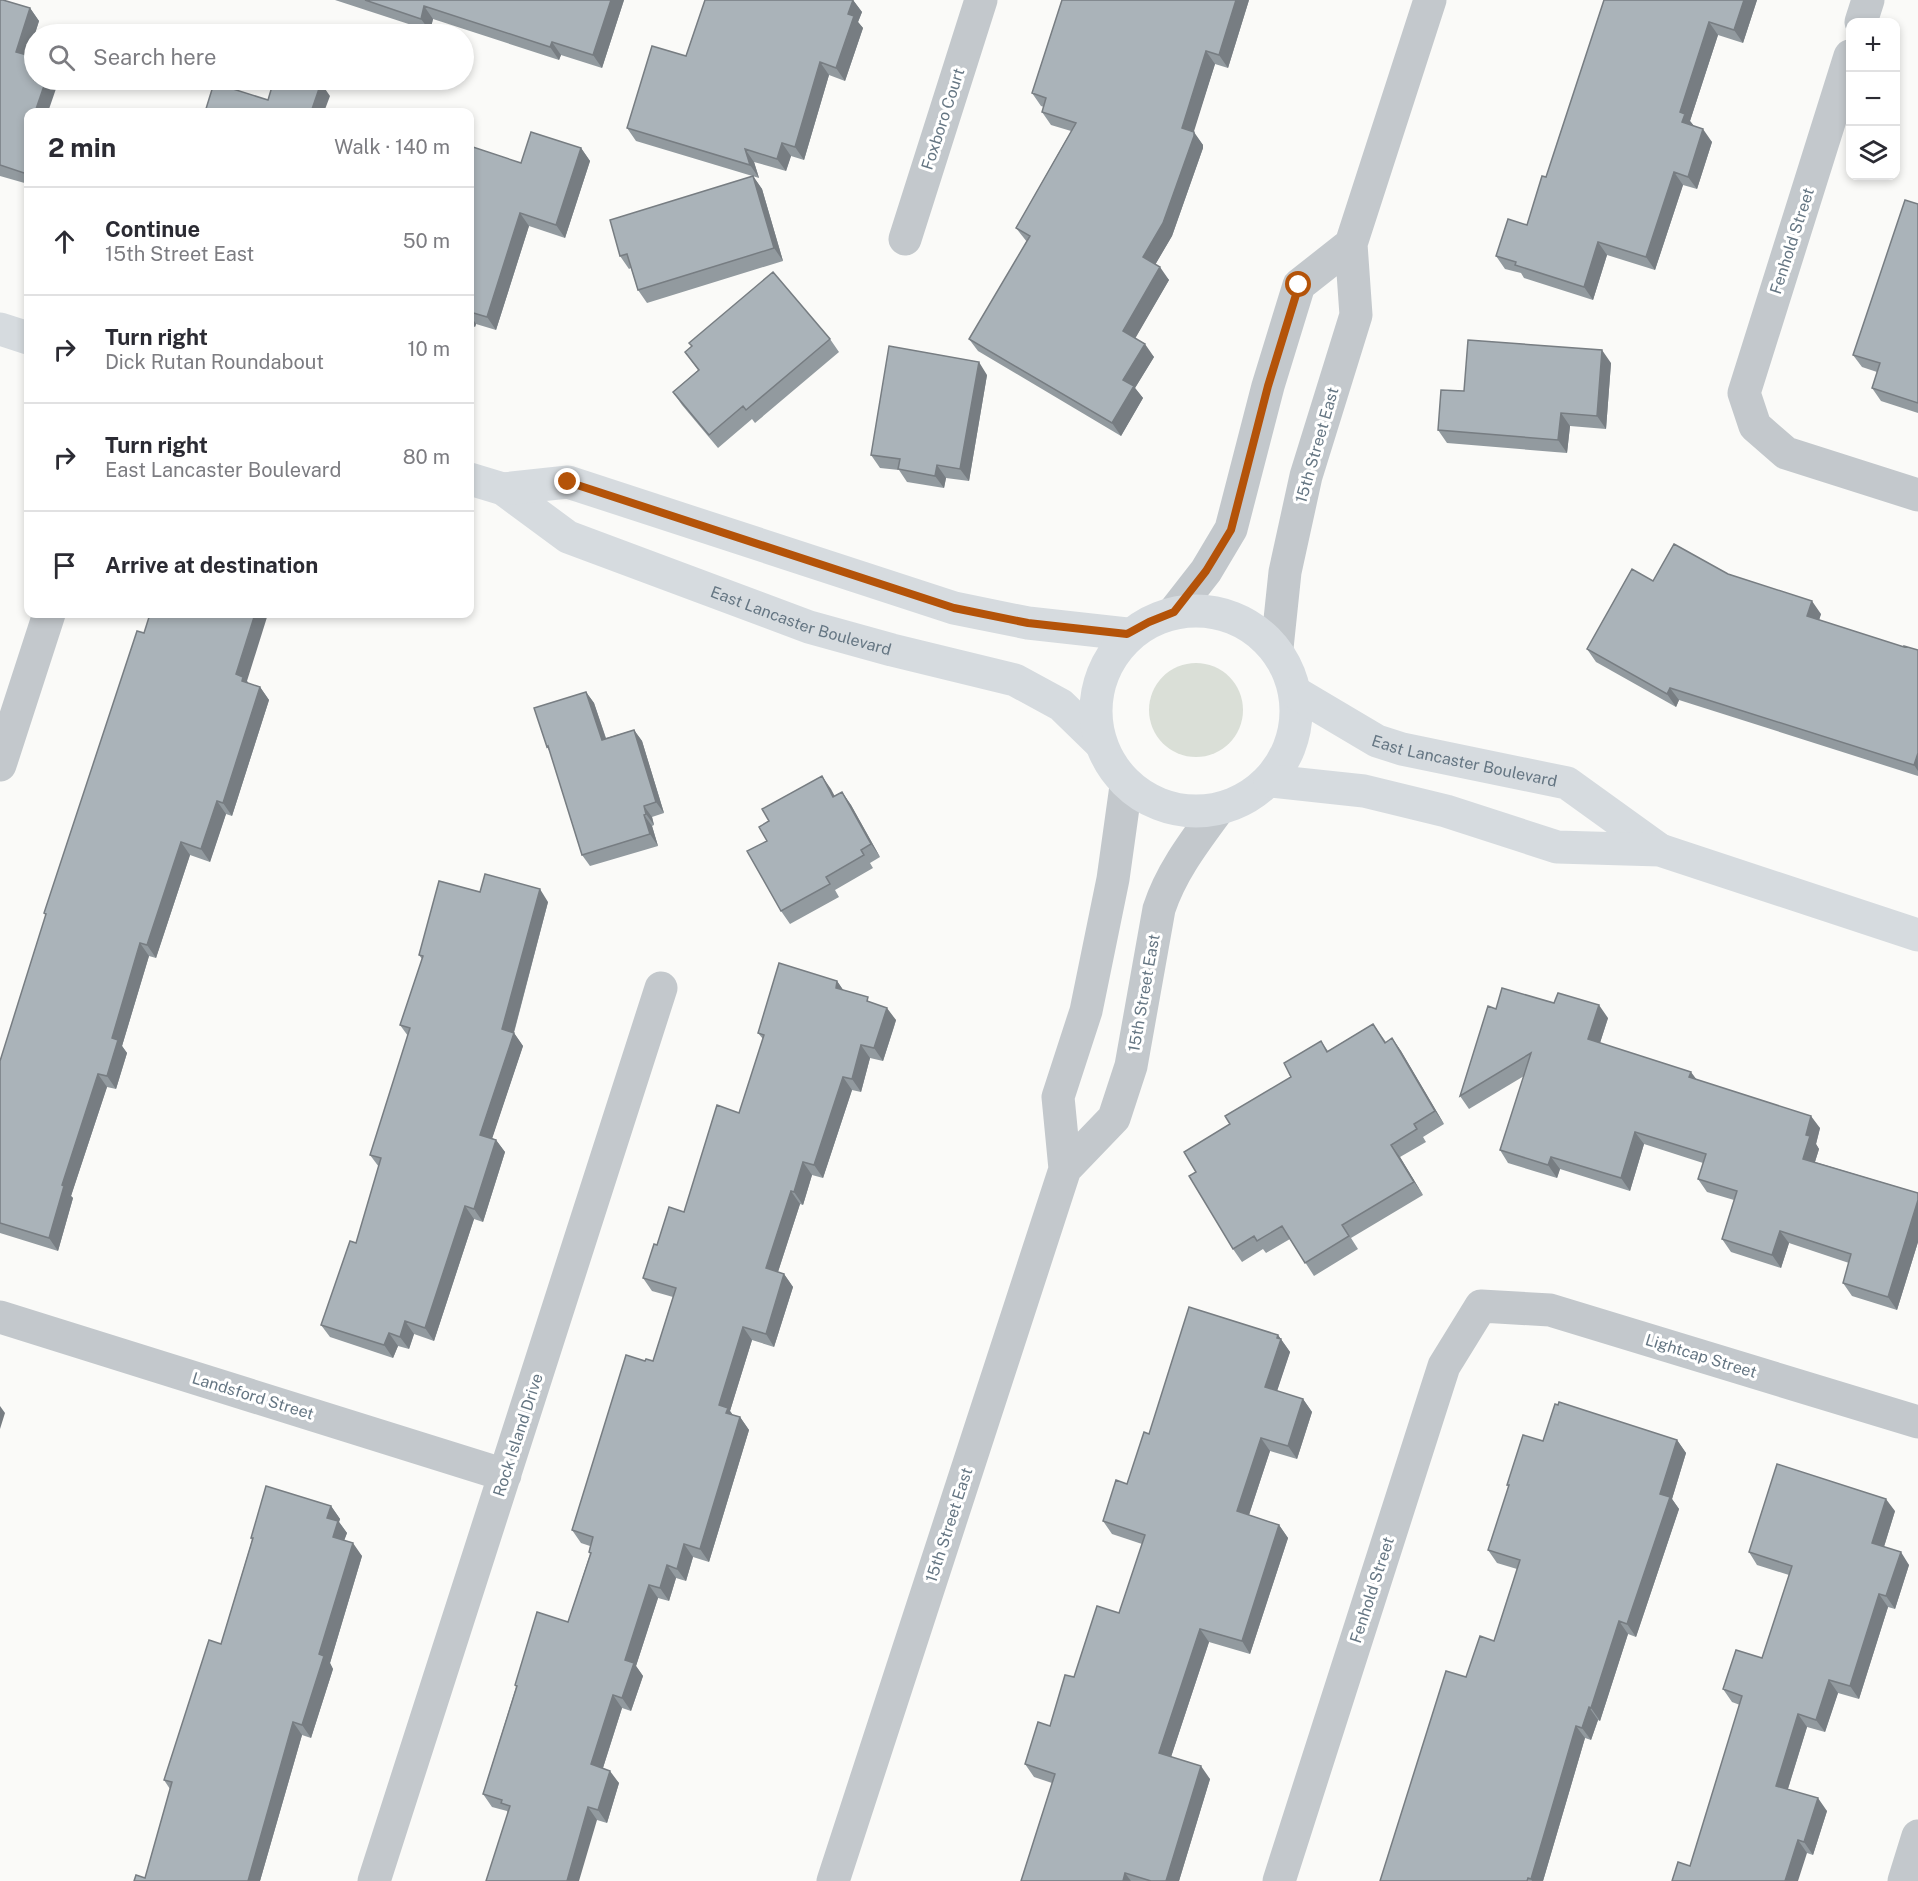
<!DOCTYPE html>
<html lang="en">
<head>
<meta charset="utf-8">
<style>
  :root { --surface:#fff; --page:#f2f2f3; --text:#2b2b33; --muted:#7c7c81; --line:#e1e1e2 }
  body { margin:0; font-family:"Public Sans",sans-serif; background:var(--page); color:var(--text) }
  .controls { position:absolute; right:18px; top:18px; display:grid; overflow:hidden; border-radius:12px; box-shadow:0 3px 9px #0003 }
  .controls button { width:54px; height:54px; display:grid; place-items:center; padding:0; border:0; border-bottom:2px solid var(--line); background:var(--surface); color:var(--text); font:30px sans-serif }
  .stop { position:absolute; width:18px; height:18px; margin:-14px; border:4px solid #b45309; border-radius:50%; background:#fff }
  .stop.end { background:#b45309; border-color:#fff; box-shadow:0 2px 6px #0008 }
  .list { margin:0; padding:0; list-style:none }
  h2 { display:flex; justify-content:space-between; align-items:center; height:78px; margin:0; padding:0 24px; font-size:26px }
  h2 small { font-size:20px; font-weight:400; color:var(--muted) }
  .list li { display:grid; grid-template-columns:39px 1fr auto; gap:18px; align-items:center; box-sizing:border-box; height:108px; padding:0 24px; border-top:2px solid var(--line) }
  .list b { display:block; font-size:22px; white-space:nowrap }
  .list p { margin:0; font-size:20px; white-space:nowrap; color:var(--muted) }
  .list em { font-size:20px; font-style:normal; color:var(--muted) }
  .icon { flex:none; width:33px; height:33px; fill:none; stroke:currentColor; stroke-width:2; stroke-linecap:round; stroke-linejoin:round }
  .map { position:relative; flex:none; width:1918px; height:1881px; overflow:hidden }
  .search { position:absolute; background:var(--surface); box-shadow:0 3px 9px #0003; left:24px; top:24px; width:450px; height:66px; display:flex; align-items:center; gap:15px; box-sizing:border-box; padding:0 21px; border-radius:33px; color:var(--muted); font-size:22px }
  .panel { position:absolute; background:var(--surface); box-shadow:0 3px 9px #0003; left:24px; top:108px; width:450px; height:510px; border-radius:12px }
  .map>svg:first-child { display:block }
  .green { fill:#dadfd7 }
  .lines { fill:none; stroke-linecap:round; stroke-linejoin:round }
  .minor { stroke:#c3c8cc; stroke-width:33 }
  .tertiary { stroke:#c3c8cc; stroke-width:33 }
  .secondary { stroke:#d6dbdf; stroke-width:33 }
  .wall { fill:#929a9f }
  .shaded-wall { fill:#777d82 }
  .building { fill:#aab3b9; stroke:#777d82; stroke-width:1.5 }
  .route { stroke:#b45309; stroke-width:8 }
  .labels { text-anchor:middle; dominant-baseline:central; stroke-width:6; stroke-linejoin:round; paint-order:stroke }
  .street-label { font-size:16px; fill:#657683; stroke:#fff }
</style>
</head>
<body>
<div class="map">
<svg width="1918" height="1881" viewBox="0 0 1918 1881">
  <rect width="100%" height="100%" fill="#fafaf8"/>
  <path class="green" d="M1149 710a47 47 0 1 1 94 0a47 47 0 1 1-94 0Z"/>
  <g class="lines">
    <path class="minor" d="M1861,22l7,-22
      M1850,56l-106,337 11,33 31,27 132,42
      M905,239l76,-239
      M0,765l49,-151
      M0,1317l505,158
      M374,1881l287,-893
      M1279,1881l165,-515 37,-60 69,4 368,112
      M1904,1881l14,-45"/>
    <path class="tertiary" d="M1174,612l32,-41 25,-42 37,-143 31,-101 52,-41
      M1277,648l8,-76 21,-96 50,-161 -5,-71 79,-244
      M1065,1169l49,-51 17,-52 28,-157c12,-37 36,-68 58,-98
      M833,1881l232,-712 -7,-72 28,-86 27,-132 13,-93"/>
    <g class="secondary">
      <path d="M0,329l28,9"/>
      <path id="s1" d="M470,479l33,10 65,48 241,90 83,23 123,30 46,25 38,37"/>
      <path d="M503,489l65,-7 386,126 74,15 99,11"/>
      <circle cx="1196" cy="711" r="100"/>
      <path id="s2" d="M1296,693l81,48 25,8 165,34 93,67"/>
      <path d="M1270,781l94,10 82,20 111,36 103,3 258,85"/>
    </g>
  </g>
  <path class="wall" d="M0,0l30,8 9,13 -11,34v129l-28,-8z
    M335,0h289l-22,68 -41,-13 -2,5 -126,-41 -3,12z
    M705,0h148l9,12 -4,10 5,6 -18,53 -16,-6 -25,85 -13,-4 -5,15 -32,-9 5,16 -123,-37 -9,-13 59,-72z
    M1249,0l-21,68 -13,-4 -22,68 10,13v3l-31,88 -17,29 14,15 -34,58 19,19 -19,31 8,10 -22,38 -143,-85 -9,-12 58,-97 -11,-14 55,-97 -20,-6 -9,-13 2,-5 -3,-1 -9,-13z
    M1604,0h153l-14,43 -25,-8 -28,86 4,5 18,16 -15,47 -14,-4 -28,85 -48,-15 -14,45 -69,-22 -3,-5 -16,-4 -9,-13 31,-31 19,-48z
    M470,146l51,17 60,-15 9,13 -25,77 -36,-12 -33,104 -20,-6 -1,3 -5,-2z
    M753,176l9,13 21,72 -136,42 -9,-13 -7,-22 -2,1 -9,-13z
    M1918,204v209l-37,-12 -9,-13 5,-16 -15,-5 -9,-12z
    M830,339l9,13 -84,71 -3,-4 -34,29 -36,-43 -9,-13 25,-22 -13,-18z
    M1611,363l-5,66 -36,-3 -3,27 -120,-10 -9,-13 26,-39z
    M987,375l-18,106 -23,-3 -2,10 -37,-6 -8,-12 -19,-2 -9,-13z
    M1653,581l168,33 -2,6 85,27 14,3v126l-239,-76 -3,7 -80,-45 -9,-13z
    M144,633l103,48 1,2 12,4 9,13 -37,116 -6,-2 -16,48 -20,-7 -34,103 -7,-2 -27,90 5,7 -11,36 -9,-2 -36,109 2,2 -15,53 -58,-18v-172l46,-145 -2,-3z
    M586,692l8,11 12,35 28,-8 8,11 22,72 -12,4 2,8 -2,1 6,20 -68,20 -8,-11 -32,-103 -3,-5z
    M822,776l12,20 8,-4 9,13 29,52 -10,6 3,5 -38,22 4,7 -49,27 -9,-13 -12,-90z
    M480,892l68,10 -34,131 9,13 -31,92 4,2 9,12 -22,70 -9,-3 -40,122 -20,-7 -5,15 -11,-3 -5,12 -63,-21 -9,-12 35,-82 23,-76 -9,-12 38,-119 -8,-11 22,-66 -3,-4z
    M837,981l6,9 29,13 24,17 -2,7 -11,34 -13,-3 -9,34 -9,-2 -29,88 -11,-3 -9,30 -3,-1 -22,68 6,2 9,13 -19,60 -22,-7 -22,71 3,4 7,2 9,13 -40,132 -16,-5 -7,24 -10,-3 -7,23 -11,-3 -22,68 7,10 -12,35 -9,-3 -19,60 16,15 -12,40 -10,-3 -89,-7 -1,-2 -15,-4 -9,-13 33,-107 -1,-2 53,-63 22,-68 -1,-2 1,-6 -9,-3 -9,-13 73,-169h8l20,-64 -21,-6 -9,-13 14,-33 27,-33 55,-99 24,-74 -5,-6z
    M1496,1009l112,9 -8,25 220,85 -4,16 3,5 -4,13 103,31v49l-21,68 -45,-14 -9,-13 6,-20 -60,-20 -8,25 -50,-16 -9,-13 12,-39 -27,-8 -9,-13 5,-16 -59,-19 -14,47 -70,-22 -3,9 -49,-15 -8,-13 24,-74 -55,33 -9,-13z
    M1373,1024l13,18 6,-4 9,13 43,73 -21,13 3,5 -26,15 23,38 -72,43 7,11 -44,27 -24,-37 -24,14 -3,-4 -21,13 -9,-13 -37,-77 34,-48 61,-47 30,-36 7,10z
    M1278,1335l12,17 -13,39 26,8 9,13 -15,47 -27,-8 -21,64 30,10 9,13 -38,116 -41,-12 -38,115 39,22 -31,102h-158l31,-98 -18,-6 -9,-13 25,-38 24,-49 45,-64 23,-69 -30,-10 -9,-13 24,-37 22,-50z
    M1677,1440l9,13 -14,46 7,10 -43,128 -8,-3 -28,87 -2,-1 -7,20 -6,-2 -42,143h-163l86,-204 28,-36 23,-72 -20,-6 -9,-13 21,-63 -2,-2 36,-44z
    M331,1506l9,13 -1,3 8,11 -3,7 18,16 -32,107 3,6 -22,69 -9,-3 -42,146h-126l11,-3 25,-89 -6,-9 57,-136 31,-104 -1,-2z
    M1895,1511l-11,36 25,18 -14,44 -7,-2 -29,92 -21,-6 -13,39 -18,-5 -19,62 39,22 -14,44 -6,-2 -117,13 50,-161 -8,-3 -9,-13 39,-31 27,-83 -32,-10 -8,-13z"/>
  <path class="shaded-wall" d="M611,0h13l-22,68 -9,-13z
    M853,0l9,12 -4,10 5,6 -18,53 -9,-13 12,-54z
    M1236,0h13l-21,68 -9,-13z
    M1744,0h13l-14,43 -9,-13z
    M424,6l9,13 -3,12 -9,-12z
    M30,8l9,13 -14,44 -9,-13z
    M1709,22l9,13 -28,86 4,5 -12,-4 -2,-10z
    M552,42l9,13 -2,5 -9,-13z
    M1206,51l9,13 -24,77 -9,-13z
    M820,62l9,13 -25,85 -9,-13z
    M46,80h13l-11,32h-13z
    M321,83l9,13 -6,16h-13z
    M1703,129l9,13 -15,47 -9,-12z
    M1194,132l9,13v3l-31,88 -20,34 -9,-13z
    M782,143l9,13 -5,15 -9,-12z
    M581,148l9,13 -25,77 -9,-13z
    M745,149l9,13 5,16 -9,-13z
    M1674,172l9,13 -28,85 -9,-13z
    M753,176l9,13 21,72 -9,-13z
    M520,213l9,13 -33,104 -9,-13z
    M1598,242l9,13 -14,45 -9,-13z
    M1160,267l9,13 -37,64 -9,-13z
    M470,314l6,10 -1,3 -5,-8z
    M1145,344l9,13 -19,31 8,10 -22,38 -9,-13 11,-43z
    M1602,350l9,13 -5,66 -9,-13z
    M979,362l8,13 -18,106 -9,-12z
    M1561,413l9,13 -3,27 -9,-13z
    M937,465l9,13 -2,10 -9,-12z
    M1812,601l9,13 -5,15 -9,-13z
    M255,614h13l-21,67 5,9 -1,4 -15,-20z
    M260,687l9,13 -37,116 -9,-13z
    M1670,688l9,12 -3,7 -9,-13z
    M586,692l8,11 16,48 -8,-11z
    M634,730l8,11 22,72 -8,-11z
    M1918,753v18l-4,-6z
    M822,776l9,13 11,21 -9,-13z
    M842,792l9,13 29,52 -9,-13z
    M217,801l9,13 -16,48 -9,-13z
    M644,806l8,11 2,8 -8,-11z
    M644,815l8,11 6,20 -8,-12z
    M181,842l9,13 -34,103 -9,-13z
    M540,889l8,13 -35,133 1,-2 9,13 -34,102 -9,-13 22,-106z
    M140,943l9,13 -27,90 5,7 -11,36 -9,-13 5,-38z
    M837,981l9,13 -10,-6z
    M1599,1005l9,13 -11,34 -9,-13z
    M887,1008l9,12 -13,41 -9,-13z
    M1392,1038l9,13 43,73 -9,-13z
    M861,1045l9,13 -9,34 -9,-13z
    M1691,1072l9,12 -11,-7z
    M98,1074l9,13 -36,109 2,2 -15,53 -9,-13 13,-53z
    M843,1077l9,13 -29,88 -9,-13z
    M1811,1116l9,12 -4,16 3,5 -7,22 -9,-12 3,-24z
    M1635,1132l9,12 -14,47 -9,-13z
    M496,1140l9,12 -22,70 -9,-13z
    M1391,1145l9,12 23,38 -9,-13z
    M1551,1157l9,12 -3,9 -9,-13z
    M803,1162l9,13 -9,30 -9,-13z
    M791,1191l9,13 -25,77 -9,-13z
    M1918,1200v42l-21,68 -9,-13z
    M465,1206l9,13 -40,122 -9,-13z
    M1780,1231l9,12 -8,25 -9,-13z
    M784,1274l9,13 -19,60 -8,-13z
    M405,1321l9,13 -5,15 -9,-12z
    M743,1327l9,13 -22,71 7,10 -2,5 -16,-21z
    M389,1333l9,13 -5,12 -9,-13z
    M1278,1335l12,17 -16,48 -9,-13z
    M1303,1399l9,13 -15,47 -9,-13z
    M0,1406l5,7 -5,16z
    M740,1417l9,13 -40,132 -9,-13z
    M1261,1438l9,13 -24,73 -9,-13z
    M1677,1440l9,13 -14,46 7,10 -43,128 -9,-13 33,-130z
    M1886,1499l9,12 -14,45 -9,-13z
    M331,1506l9,13 -1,3 8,11 -6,16 -8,-12 -6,-19z
    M1279,1525l9,13 -38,116 -8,-13z
    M353,1543l9,13 -32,107 3,6 -22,69 -9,-13 17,-71z
    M684,1544l9,13 -7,24 -9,-12z
    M1901,1552l8,13 -14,44 -9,-13z
    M667,1565l9,13 -7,23 -9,-13z
    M649,1585l9,13 -22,68 7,10 -12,35 -9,-13 3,-38z
    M1879,1594l9,13 -29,92 -9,-13z
    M1619,1621l9,13 -28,87 -9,-13z
    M1200,1629l9,13 -41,124 -9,-13z
    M1829,1680l9,13 -13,39 -9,-12z
    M613,1695l9,13 -22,69 -9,-13z
    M1589,1707l9,13 -7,20 -9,-12z
    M1798,1714l9,13 -22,71 -9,-12z
    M293,1722l9,13 -42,146h-12z
    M1576,1726l9,12 -42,143h-11l-1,-2z
    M1201,1766l9,13 -31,102h-13z
    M610,1771l9,12 -12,40 -9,-13z
    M1818,1798l9,13 -14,44 -9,-13z
    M588,1807l9,13 -18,61h-12z
    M1798,1840l9,13 -9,28h-13z
    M1125,1873l6,8h-8z"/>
  <path class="building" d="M0,0h3l27,8 -14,44 18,5v23h12l-11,32h-7v61l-1,-1v2l-27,-9z
    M365,0h246l-18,55 -41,-13 -2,5 -126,-41 -3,13z
    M705,0h148l-5,14 6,2 -18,52 -16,-6 -25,85 -13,-4 -5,16 -32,-10 5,16 -123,-37 25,-82 34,10z
    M1062,0h174l-17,55 -13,-4 -24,77 12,4v4l-31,87 -20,34 17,10 -37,64 22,13 -22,36 11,6 -22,37 -143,-84 61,-103 -14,-8 60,-105 -34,-11 4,-14 -14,-5z
    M1604,0h140l-10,30 -25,-8 -29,90 5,2 -3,8 21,7 -15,48 -14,-5 -28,85 -48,-15 -14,45 -69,-22 1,-3 -20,-6 12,-37 19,6 15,-49 4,1z
    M274,80h37l10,3 -10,29h-106l9,-29 54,17z
    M531,132l50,16 -25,77 -36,-12 -33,104 -17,-5v-166l51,17z
    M753,176l21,72 -136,42 -11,-36 -7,2 -10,-36z
    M1905,200l13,4v199l-46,-15 8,-25 -27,-8z
    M773,272l57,67 -84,71 -3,-4 -34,29 -36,-43 26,-22 -14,-18 7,-6 -3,-3z
    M1468,340l134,10 -5,66 -36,-3 -3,27 -120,-10 3,-40 23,1z
    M889,346l90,16 -19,107 -23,-4 -2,11 -37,-7 2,-10 -29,-4z
    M1674,544l54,30 84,27 -5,15 97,31v-1l14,4v103l-4,12 -244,-77 -3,6 -80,-45 45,-80 21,12z
    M150,614h105l-19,60 7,3 -1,4 18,6 -37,116 -6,-2 -16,48 -20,-7 -34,103 -7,-2 -28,95 6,2 -11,36 -9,-2 -36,111 2,1 -15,52 -49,-15v-162l46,-147 -2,-1 93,-282 7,2z
    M586,692l16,48 32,-10 22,72 -12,4 2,8 -2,1 6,19 -68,21 -34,-109 -1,1 -13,-39z
    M822,776l11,21 9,-5 29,52 -10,6 3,5 -38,22 4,7 -49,27 -34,-60 20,-10 -8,-14 10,-6 -7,-12z
    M485,874l55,15 -38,140 12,4 -34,102 16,5 -22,69 -9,-3 -40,122 -20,-7 -5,16 -11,-4 -5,12 -63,-20 29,-84 6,2 25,-85 -11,-3 40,-127 -10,-3 23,-69 -4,-1 20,-74 41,11z
    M779,963l58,18 -1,7 32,9 -1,4 20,7 -2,6 -11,34 -13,-3 -9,34 -9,-2 -29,88 -11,-3 -9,30 -3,-1 -25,77 18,6 -18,60 -23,-7 -24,78 9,3 -2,5 14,4 -40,132 -16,-5 -7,25 -10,-4 -7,23 -11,-3 -24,75 9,3 -12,35 -9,-3 -22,69 19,7 -12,39 -10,-3 -21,74h-81l24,-75 -9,-3 1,-3 -19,-6 34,-108 -2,-1 22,-73 31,10 23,-69 -2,-1 4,-15 -21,-7 54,-175 19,6 1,-2 7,2 23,-73 -33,-10 11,-34 3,1 12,-38 15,5 33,-107 22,8 25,-78 -6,-2z
    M1502,988l52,15 4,-10 41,12 -11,34 103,33 -2,5 122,39 -5,19 4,1 -7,23 115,34v7l-30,97 -45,-14 8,-29 -71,-23 -8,24 -50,-16 15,-48 -39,-12 8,-25 -71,-22 -14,46 -70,-21 -3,8 -48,-15 31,-97 -71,43 28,-90 8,3z
    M1373,1024l12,19 7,-5 43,73 -21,13 3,5 -26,16 23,37 -72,43 7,11 -44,27 -23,-37 -25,15 -3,-5 -21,13 -44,-73 7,-4 -12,-20 46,-28 -5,-8 66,-39 -7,-14 37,-22 6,11z
    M1189,1307l89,28 -1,3 4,1 -16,48 38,12 -15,47 -27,-8 -24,73 42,14 -37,116 -42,-12 -41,124 42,13 -35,115h-15l-26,-8 -2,8h-102l34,-107 -30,-10 13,-42 12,4 15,-51 9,2 23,-71 22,7 26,-78 -42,-14 13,-41 11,4 17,-52 5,2z
    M1559,1402l118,38 -17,54 10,3 -43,127 -8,-3 -28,87 -2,-1 -7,21 -6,-2 -45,153 -3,-1 -1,3h-147l66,-210 20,6 14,-41 14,5 26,-81 -32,-10 21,-65h-2l16,-50 20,6 12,-37 3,1z
    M1777,1464l109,35 -14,44 29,9 -15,44 -7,-2 -29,92 -21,-6 -13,40 -18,-6 -22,72 42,12 -14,44 -6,-2 -13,41h-113l6,-19 12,4 52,-170 -19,-7 13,-39 26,8 30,-92 -43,-14z
    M266,1486l65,20 -4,12 11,3 -5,16 20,6 -34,111 5,2 -22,69 -9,-3 -45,159h-114l2,-6 9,3 27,-96 -8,-2 45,-140 12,4 32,-106h-2z"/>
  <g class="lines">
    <path class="route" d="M568,482l386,126 74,15 99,11 22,-12 25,-10 32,-41 25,-41 37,-144 31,-101"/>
  </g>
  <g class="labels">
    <g class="street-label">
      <text transform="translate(943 119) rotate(-72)">Foxboro Court</text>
      <text transform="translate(1792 241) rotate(-72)">Fenhold Street</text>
      <text transform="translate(1317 445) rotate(-74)">15th Street East</text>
      <text stroke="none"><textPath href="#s1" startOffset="363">East Lancaster Boulevard</textPath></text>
      <text stroke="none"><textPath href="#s2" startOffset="184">East Lancaster Boulevard</textPath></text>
      <text transform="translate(1144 993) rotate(-80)">15th Street East</text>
      <text transform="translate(1701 1356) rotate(17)">Lightcap Street</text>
      <text transform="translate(253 1396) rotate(17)">Landsford Street</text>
      <text transform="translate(518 1435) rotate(-72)">Rock Island Drive</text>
      <text transform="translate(949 1525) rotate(-72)">15th Street East</text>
      <text transform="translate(1372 1590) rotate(-72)">Fenhold Street</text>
    </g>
  </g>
</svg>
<div class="controls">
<button>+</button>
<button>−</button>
<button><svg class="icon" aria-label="layers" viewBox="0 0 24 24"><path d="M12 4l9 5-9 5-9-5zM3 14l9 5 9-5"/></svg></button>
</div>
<div class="stop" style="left:1299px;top:285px"></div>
<div class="stop end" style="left:568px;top:482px"></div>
<div class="search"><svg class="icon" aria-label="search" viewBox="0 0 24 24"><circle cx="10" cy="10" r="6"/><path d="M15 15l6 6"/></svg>Search here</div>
<section class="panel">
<h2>2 min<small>Walk · 140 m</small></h2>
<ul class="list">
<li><svg class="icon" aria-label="ahead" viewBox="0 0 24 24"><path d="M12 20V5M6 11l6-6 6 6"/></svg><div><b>Continue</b><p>15th Street East</p></div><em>50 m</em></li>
<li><svg class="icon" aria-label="right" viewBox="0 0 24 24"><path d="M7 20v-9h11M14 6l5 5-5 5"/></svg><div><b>Turn right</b><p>Dick Rutan Roundabout</p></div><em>10 m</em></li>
<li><svg class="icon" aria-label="right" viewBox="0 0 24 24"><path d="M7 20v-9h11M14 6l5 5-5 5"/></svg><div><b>Turn right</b><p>East Lancaster Boulevard</p></div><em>80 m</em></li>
<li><svg class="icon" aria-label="arrive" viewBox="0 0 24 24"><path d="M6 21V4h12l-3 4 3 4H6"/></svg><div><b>Arrive at destination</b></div></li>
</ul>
</section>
</div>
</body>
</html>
